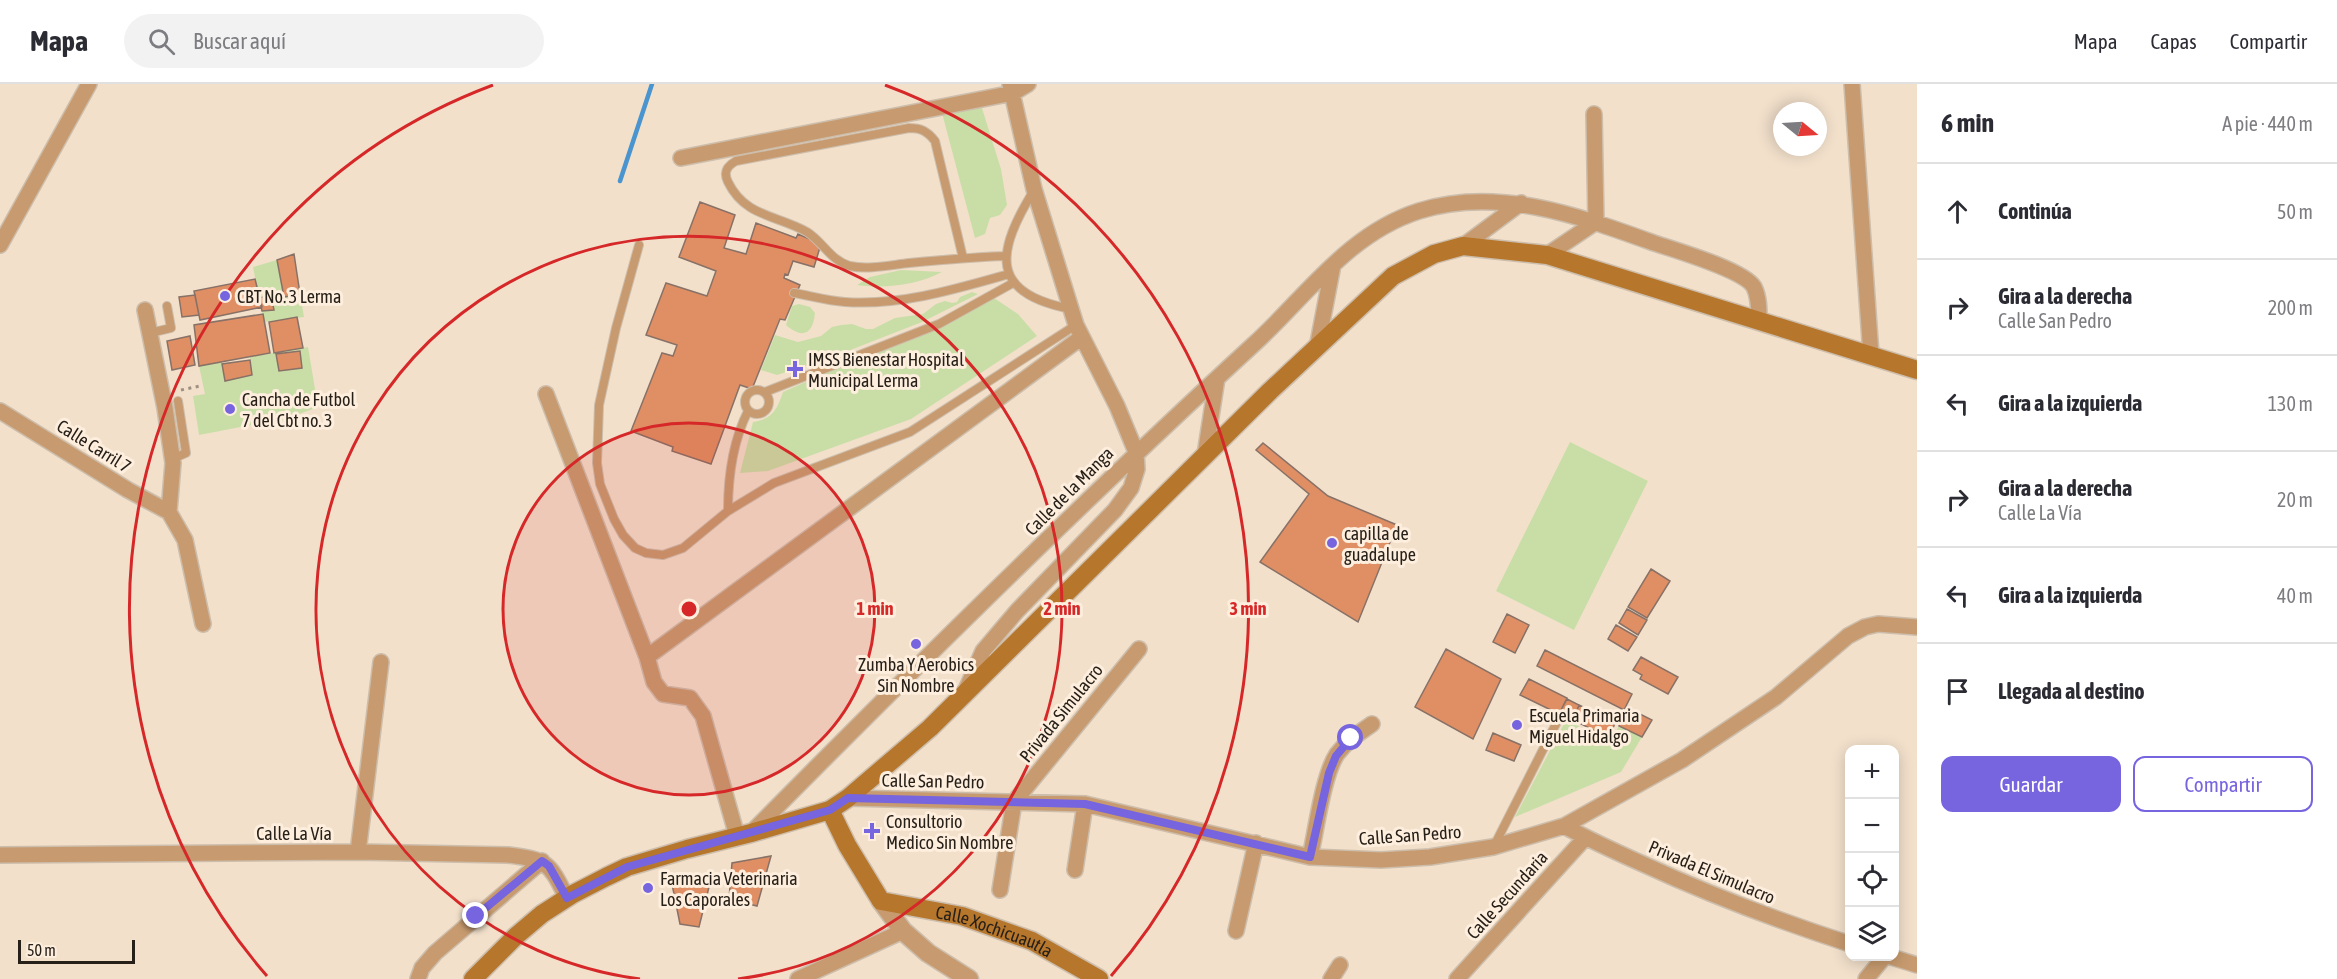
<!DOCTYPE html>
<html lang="es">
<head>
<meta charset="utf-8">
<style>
  :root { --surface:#fff; --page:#f2f2f3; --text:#2b2b33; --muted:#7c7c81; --line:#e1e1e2; --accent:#7764df }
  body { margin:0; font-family:"Asap Condensed",sans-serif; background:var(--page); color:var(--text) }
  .controls { position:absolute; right:18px; bottom:18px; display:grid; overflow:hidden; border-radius:12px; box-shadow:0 3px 15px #0003 }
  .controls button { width:54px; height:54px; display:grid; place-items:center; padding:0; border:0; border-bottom:2px solid var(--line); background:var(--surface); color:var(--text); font:30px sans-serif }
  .compass { position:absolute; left:1773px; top:18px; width:54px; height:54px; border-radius:50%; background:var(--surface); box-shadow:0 3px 15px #0003; rotate:108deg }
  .scale { position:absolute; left:18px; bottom:15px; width:117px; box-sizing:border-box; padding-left:6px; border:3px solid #272019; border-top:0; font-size:16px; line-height:21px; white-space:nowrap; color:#272019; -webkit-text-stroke:4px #fdeedd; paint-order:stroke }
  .stop { position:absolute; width:18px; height:18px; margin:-14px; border:4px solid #7764df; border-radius:50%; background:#fff }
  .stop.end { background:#7764df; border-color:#fff; box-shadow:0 2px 6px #0008 }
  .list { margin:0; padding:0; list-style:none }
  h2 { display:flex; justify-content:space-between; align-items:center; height:78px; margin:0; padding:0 24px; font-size:26px }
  h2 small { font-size:20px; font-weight:400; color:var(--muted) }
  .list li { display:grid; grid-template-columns:39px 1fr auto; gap:18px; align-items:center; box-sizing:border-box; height:96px; padding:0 24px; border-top:2px solid var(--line) }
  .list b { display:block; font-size:22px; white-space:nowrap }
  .list p { margin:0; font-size:20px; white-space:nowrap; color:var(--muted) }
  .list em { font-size:20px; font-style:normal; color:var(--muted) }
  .actions { display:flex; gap:12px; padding:18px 24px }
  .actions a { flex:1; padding:14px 0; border:2px solid var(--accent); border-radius:12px; text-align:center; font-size:21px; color:var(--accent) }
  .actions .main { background:var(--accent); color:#fff }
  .icon { flex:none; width:33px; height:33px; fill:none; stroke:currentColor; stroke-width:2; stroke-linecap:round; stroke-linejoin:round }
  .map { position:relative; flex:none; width:1917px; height:895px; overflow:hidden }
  header { display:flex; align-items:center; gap:36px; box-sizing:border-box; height:84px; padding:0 30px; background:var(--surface); border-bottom:2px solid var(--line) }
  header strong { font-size:28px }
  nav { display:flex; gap:33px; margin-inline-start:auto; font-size:21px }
  .search { width:420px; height:54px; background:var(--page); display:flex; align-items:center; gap:15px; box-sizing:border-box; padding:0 21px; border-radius:33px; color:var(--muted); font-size:22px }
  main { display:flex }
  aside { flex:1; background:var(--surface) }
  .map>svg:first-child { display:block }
  .green { fill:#c9dea7 }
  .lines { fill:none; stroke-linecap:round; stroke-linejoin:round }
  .stream { stroke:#4a95cf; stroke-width:4.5 }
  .building { fill:#e08f64; stroke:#887166; stroke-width:1.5 }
  .service-casing { stroke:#cdbdab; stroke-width:10 }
  .minor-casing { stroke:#cdbdab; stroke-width:18 }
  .tertiary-casing { stroke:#cdbdab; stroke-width:21 }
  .secondary-casing { stroke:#cdbdab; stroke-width:21 }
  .path { stroke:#9e9081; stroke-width:3; stroke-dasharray:3 4.5; stroke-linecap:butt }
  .service { stroke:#c79b6f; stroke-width:8 }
  .minor { stroke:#c79b6f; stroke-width:15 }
  .tertiary { stroke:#c79b6f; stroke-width:18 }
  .secondary { stroke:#b6762b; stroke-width:18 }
  .route { stroke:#7764df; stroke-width:8 }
  .ring { fill:none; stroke:#d62828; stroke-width:3 }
  .poi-dot { fill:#7764df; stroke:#fdeedd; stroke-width:2 }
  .labels { text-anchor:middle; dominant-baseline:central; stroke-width:6; stroke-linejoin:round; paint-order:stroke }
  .poi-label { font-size:18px; fill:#272019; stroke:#fdeedd; text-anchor:start }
  .street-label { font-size:18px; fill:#272019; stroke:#fdeedd }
  .centre { fill:#d62828; stroke:#fdeedd; stroke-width:3 }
  .ring-label { font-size:18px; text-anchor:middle; font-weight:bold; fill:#d62828; stroke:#fdeedd; stroke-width:6; stroke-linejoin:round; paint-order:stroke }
</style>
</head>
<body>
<header>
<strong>Mapa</strong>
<div class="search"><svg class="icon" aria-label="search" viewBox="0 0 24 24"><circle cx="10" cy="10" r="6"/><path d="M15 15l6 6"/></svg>Buscar aquí</div>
<nav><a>Mapa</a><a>Capas</a><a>Compartir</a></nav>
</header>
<main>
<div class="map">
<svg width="1917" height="895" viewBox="0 0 1917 895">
  <rect width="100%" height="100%" fill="#f2e0cb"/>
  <path class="green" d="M981,21l20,64 6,36 -7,10 -10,3 -5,16 -10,4 -33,-125z
    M277,176l6,33 -24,5 -6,-31z
    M901,186l41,2c-25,13 -57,17 -85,13l13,-8z
    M972,208l6,2 -56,28 -92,36 -53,17 -16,-5 14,-35 23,7 23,-6 11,-9 9,-2 11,-1 14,5h7l22,-11 28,-4 13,-10 9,-3 7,2 5,-1 3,-5z
    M300,210l4,23 -40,5 -2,-11 11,-1 -1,-7 12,-3v-3z
    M994,214l24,16 19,22 -126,83 -143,52 -28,2 13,-51c19,-3 24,-12 30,-30z
    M799,220l11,3 5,6c-2,22 -13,26 -29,12l6,-19z
    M308,263l10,60 -51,19 -1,-4 -67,13 -6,-39 12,-2 -6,-28 23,-4 3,19 27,-6 -2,-18z
    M1570,358l78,39 -74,149 -78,-39z
    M1566,636l44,22 9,-16 23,11 -21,35 -106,45z"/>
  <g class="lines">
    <path class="stream" d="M620,97l32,-97"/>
  </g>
  <path class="building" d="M700,118l35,13 -11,33 22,6 10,-31 40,15 2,-4 23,10 -7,23 -21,-6 -5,14 -3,-1 -1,4 16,7 -15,35 -5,-1 -28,70 -12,-4 -29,79 -39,-13 1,-4 -42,-16 31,-78 11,3 4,-11 -31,-10 20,-52 41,13 9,-25 -37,-14z
    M294,170l6,40 -16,3 -7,-37z
    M255,195l7,28 -62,13 -6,-29z
    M283,209l1,7 -12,3 -1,-8z
    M195,211l4,20 -17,2 -3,-20z
    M271,211l3,15 -12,1 -3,-13z
    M263,230l7,39 -71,13 -5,-41z
    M297,233l6,31 -29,5 -5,-31z
    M190,252l5,29 -23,5 -5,-29z
    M300,267l2,17 -23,3 -3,-17z
    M250,276l2,15 -27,6 -3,-17z
    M1263,359l65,53 69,29 -39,97 -98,-60 49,-68 -53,-44z
    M1651,485l19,12 -23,37 -19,-11z
    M1627,525l20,11 -9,15 -19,-12z
    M1507,530l22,11 -14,28 -22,-11z
    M1616,541l21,12 -9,14 -20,-12z
    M1446,565l55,30 -28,60 -58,-32z
    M1545,566l87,44 -8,16 -87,-44z
    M1641,573l37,20 -10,17 -28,-15 2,-4 -9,-5z
    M1529,595l38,19 -8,16 -39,-19z
    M1567,615l12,6 -5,13 -14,-6z
    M1579,621l36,18 -6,15 -36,-18z
    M1628,624l24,12 -10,17 -23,-11z
    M1493,649l28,12 -7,16 -28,-11z
    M771,772l-14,50 -28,-7 3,-36z
    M712,791l-13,52 -19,-3 -8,-40z"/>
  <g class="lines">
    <g class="service-casing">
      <path id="service" d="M1034,106c-37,61 -47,103 37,119
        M639,161l-23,83 -17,77 -2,58 3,21 14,35 9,16 12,13 11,5 17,2 20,-7 45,-37 46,-28 136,-51 166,-107
        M963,174l-28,-117c-8,-10 -14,-13 -26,-13l-173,33c-9,5 -13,11 -8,21 17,35 49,33 79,50 16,10 24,29 43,34 18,4 41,-1 59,-3 32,-3 64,-6 97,-7
        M794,209c17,3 34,8 51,9 55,4 111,-13 164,-28
        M150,249l21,-5 -4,-22
        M745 318a12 12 0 1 1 24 0a12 12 0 1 1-24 0Z
        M765,308l174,-68 74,-41
        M172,375l14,-6 -8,-52
        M728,427c0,-34 5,-70 20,-100
        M1494,762l64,-126"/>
    </g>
    <g class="minor-casing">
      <path id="minor" d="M1852,0l19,271
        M681,74l332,-65 15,-9
        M0,161l89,-161
        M1463,162l58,-43
        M1547,171l49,-33 -2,-108
        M145,226l20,98 8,55 -4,49 16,28 18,84
        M1317,264l16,-83
        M546,310l101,263 7,25 9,12 27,4 13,18 34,120
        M0,327l128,79 41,22
        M1205,371l12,-77
        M647,573l435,-320
        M965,608l18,-41 34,-40 98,-101 16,-22 6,-19 -1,-17 -19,-46 -41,-81 -5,-16 -37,-120 -24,-105
        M848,714l237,6 225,53 71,3 49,-3 63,-10 71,-21 118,-66 94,-63 72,-61 17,-9 13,-3 39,3
        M1564,742c26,14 52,26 79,38 67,31 136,57 207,80
        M751,749c164,-166 330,-330 502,-488 53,-48 94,-111 166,-134 79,-25 160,5 235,32 21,7 90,27 100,44 5,10 5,22 5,32
        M358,768l23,-190
        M0,771l358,-3 150,3c41,5 41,8 59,43
        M1310,773c6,-26 13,-82 27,-103 10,-13 22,-21 35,-30
        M1075,786l10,-66
        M1000,806l14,-88 125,-153
        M1236,847l20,-88
        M1888,872l29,9
        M418,895l4,-11 13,-15 107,-92
        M798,895l105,-48
        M1331,895l9,-14
        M1457,895l128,-141
        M1866,895l19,-23"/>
    </g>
    <g class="tertiary-casing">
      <path id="tertiary" d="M881,817l22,30 25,22 41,26"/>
    </g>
    <g class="secondary-casing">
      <g id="secondary">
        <path id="s1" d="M830,726l17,35 34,56 81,15 70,25 67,38"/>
        <path d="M473,895l43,-43 26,-22 31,-20 33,-17 21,-10 60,-18 64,-16 79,-23 18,-12 82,-70 340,-337 123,-115 41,-22 29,-8 84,9 370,115"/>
      </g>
    </g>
    <path class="path" d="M181,306l19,-4"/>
    <use href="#service" class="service"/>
    <use href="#minor" class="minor"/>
    <use href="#tertiary" class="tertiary"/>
    <use href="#secondary" class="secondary"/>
  </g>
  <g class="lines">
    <path class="route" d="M476,832l66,-55 7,5 18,32 60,-31 203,-57 18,-12 237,6 225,53 19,-84 7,-17 15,-18"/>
  </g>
  <circle cx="689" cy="525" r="186" fill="#d62828" fill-opacity=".12"/>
  <g class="ring">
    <circle cx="689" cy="525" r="186"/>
    <path d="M640 895A373 373 0 1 1 738 895"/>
    <path d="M267 892A559 559 0 0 1 493 1M885 1A559 559 0 0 1 1111 892"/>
  </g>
  <g class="poi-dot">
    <circle cx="225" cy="212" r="6"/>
    <path d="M792 276h6v6h6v6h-6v6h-6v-6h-6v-6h6z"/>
    <circle cx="230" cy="325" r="6"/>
    <circle cx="1332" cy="459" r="6"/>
    <circle cx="916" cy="560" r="6"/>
    <circle cx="1517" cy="641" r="6"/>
    <path d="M869 738h6v6h6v6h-6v6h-6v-6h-6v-6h6z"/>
    <circle cx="648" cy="804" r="6"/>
  </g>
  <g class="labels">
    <g class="poi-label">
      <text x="237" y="212">CBT No. 3 Lerma</text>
      <text x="808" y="275">IMSS Bienestar Hospital<tspan x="808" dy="21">Municipal Lerma</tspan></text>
      <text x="242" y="315">Cancha de Futbol<tspan x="242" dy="21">7 del Cbt no. 3</tspan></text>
      <text x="1344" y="449">capilla de<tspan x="1344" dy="21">guadalupe</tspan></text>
      <text x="916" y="580" text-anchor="middle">Zumba Y Aerobics<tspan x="916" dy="21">Sin Nombre</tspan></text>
      <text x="1529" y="631">Escuela Primaria<tspan x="1529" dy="21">Miguel Hidalgo</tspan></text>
      <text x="886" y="737">Consultorio<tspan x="886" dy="21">Medico Sin Nombre</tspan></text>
      <text x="660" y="794">Farmacia Veterinaria<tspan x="660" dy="21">Los Caporales</tspan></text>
    </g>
    <g class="street-label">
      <text transform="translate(94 362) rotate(32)">Calle Carril 7</text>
      <text transform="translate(1069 407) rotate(-45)">Calle de la Manga</text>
      <text transform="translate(1061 629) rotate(-51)">Privada Simulacro</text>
      <text transform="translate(933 697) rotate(1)">Calle San Pedro</text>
      <text x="294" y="749">Calle La Vía</text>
      <text transform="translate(1410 751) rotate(-4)">Calle San Pedro</text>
      <text transform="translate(1712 788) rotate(23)">Privada El Simulacro</text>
      <text transform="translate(1507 811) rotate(-48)">Calle Secundaria</text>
      <text stroke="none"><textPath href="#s1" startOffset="222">Calle Xochicuautla</textPath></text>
    </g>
  </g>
  <circle cx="689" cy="525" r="9" class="centre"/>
  <g class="ring-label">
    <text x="875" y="531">1 min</text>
    <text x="1062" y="531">2 min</text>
    <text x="1248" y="531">3 min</text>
  </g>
</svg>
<div class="controls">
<button>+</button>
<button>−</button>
<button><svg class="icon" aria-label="locate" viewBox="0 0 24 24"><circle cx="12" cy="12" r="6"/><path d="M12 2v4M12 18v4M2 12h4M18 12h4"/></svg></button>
<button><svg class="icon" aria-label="layers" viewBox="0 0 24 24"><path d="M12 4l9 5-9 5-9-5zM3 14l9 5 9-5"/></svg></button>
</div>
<svg class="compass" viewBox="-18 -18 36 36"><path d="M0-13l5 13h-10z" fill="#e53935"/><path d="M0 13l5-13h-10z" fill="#7c7c81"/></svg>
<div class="scale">50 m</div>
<div class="stop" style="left:1351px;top:654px"></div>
<div class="stop end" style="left:476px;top:832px"></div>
</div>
<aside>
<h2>6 min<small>A pie · 440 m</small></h2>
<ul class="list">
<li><svg class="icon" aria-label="ahead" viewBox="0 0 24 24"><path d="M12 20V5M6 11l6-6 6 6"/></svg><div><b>Continúa</b></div><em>50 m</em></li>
<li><svg class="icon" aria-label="right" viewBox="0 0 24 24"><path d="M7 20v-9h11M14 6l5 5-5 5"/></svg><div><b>Gira a la derecha</b><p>Calle San Pedro</p></div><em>200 m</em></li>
<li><svg class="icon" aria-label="left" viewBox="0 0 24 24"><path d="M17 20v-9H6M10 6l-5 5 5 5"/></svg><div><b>Gira a la izquierda</b></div><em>130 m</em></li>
<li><svg class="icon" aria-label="right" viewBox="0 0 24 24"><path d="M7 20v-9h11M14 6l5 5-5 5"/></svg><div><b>Gira a la derecha</b><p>Calle La Vía</p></div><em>20 m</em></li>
<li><svg class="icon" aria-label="left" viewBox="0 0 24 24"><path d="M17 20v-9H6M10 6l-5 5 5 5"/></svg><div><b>Gira a la izquierda</b></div><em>40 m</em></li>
<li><svg class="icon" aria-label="arrive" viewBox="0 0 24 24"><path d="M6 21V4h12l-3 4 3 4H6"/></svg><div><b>Llegada al destino</b></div></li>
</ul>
<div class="actions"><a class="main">Guardar</a><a>Compartir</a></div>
</aside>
</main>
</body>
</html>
